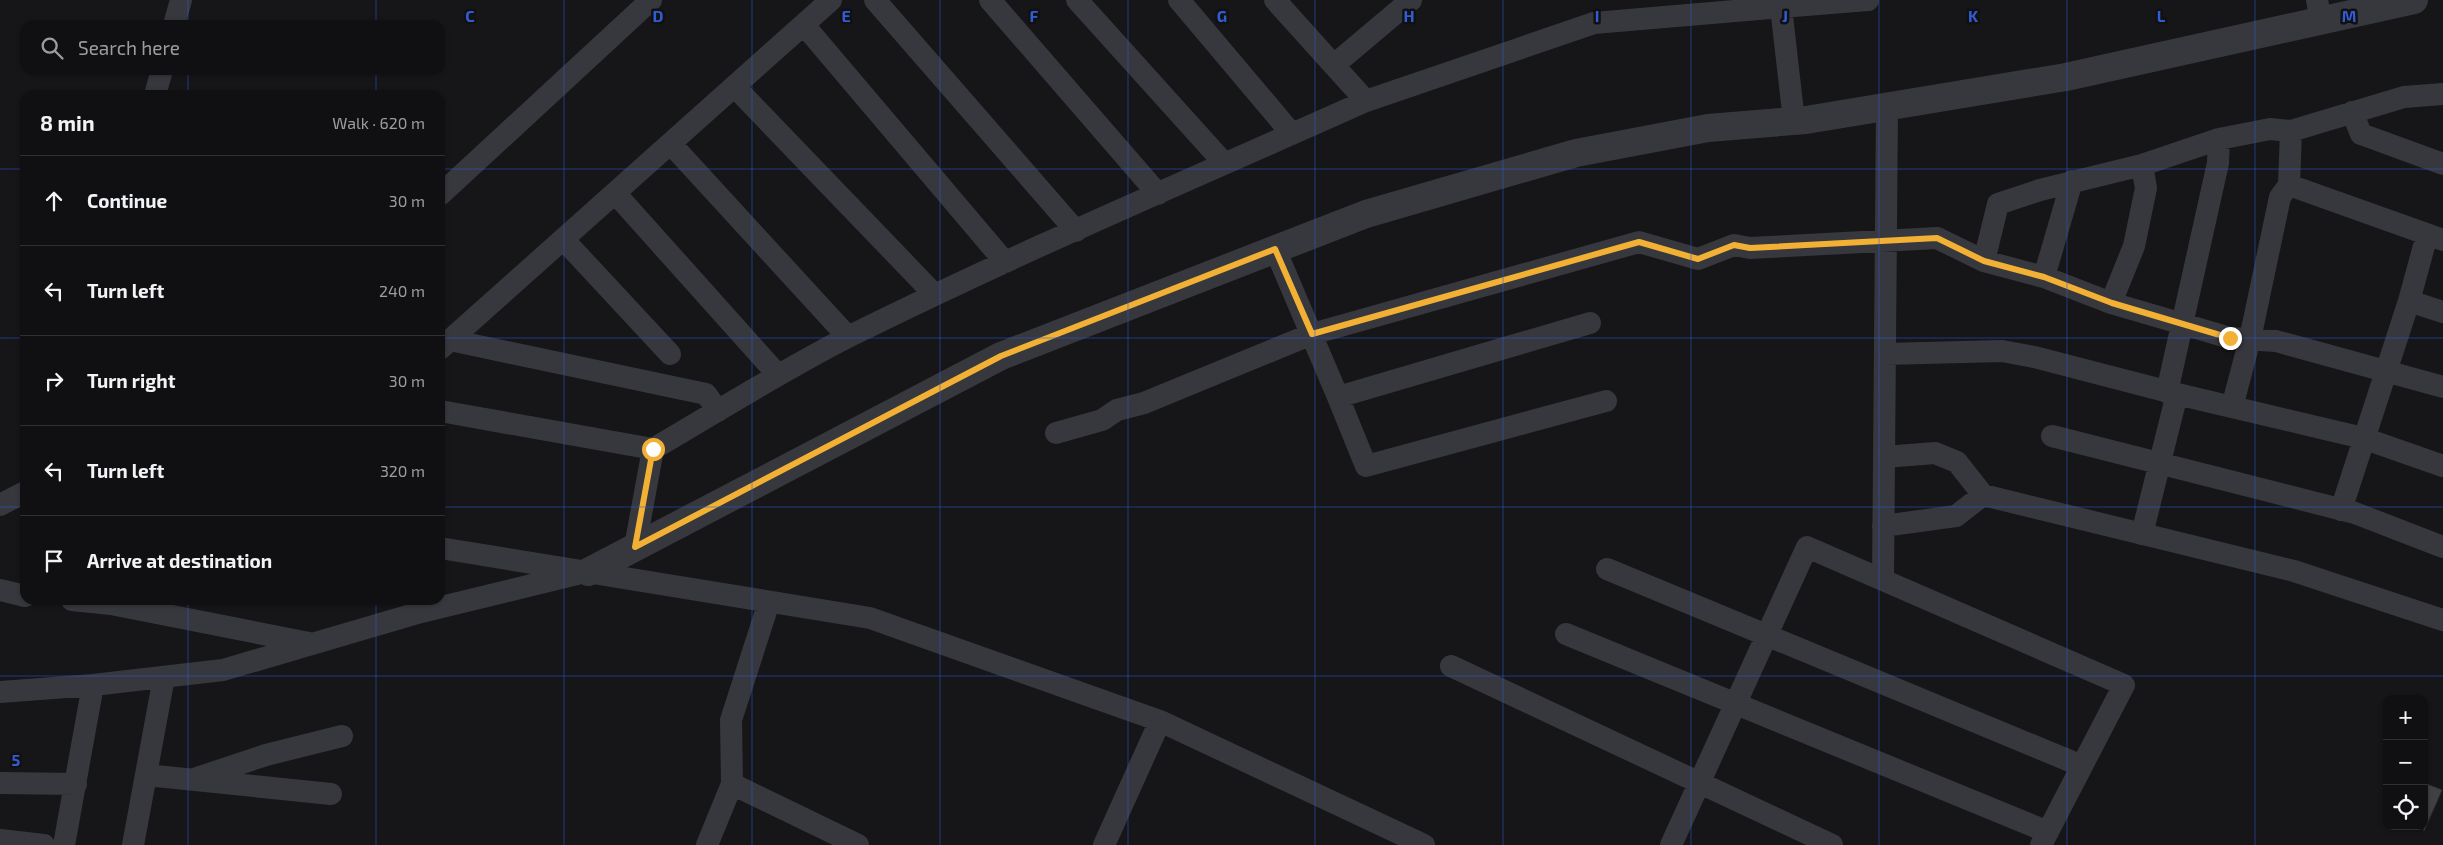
<!DOCTYPE html>
<html lang="en">
<head>
<meta charset="utf-8">
<style>
  :root { --surface:#101012; --page:#19191b; --text:#f1f3f6; --muted:#9c9d9f; --line:#303032 }
  body { margin:0; font-family:"Exo 2",sans-serif; background:var(--page); color:var(--text) }
  .controls { position:absolute; right:15px; bottom:15px; display:grid; overflow:hidden; border-radius:10px; box-shadow:0 1px 4px #0004 }
  .controls button { width:45px; height:45px; display:grid; place-items:center; padding:0; border:0; border-bottom:1px solid var(--line); background:var(--surface); color:var(--text); font:25px sans-serif }
  .stop { position:absolute; width:15px; height:15px; margin:-11px; border:4px solid #f2b134; border-radius:50%; background:#fff }
  .stop.end { background:#f2b134; border-color:#fff; box-shadow:0 1px 5px #0008 }
  .list { margin:0; padding:0; list-style:none }
  h2 { display:flex; justify-content:space-between; align-items:center; height:65px; margin:0; padding:0 20px; font-size:21px }
  h2 small { font-size:16px; font-weight:400; color:var(--muted) }
  .list li { display:grid; grid-template-columns:32px 1fr auto; gap:15px; align-items:center; box-sizing:border-box; height:90px; padding:0 20px; border-top:1px solid var(--line) }
  .list b { display:block; font-size:19px; white-space:nowrap }
  .list em { font-size:16px; font-style:normal; color:var(--muted) }
  .icon { flex:none; width:28px; height:28px; fill:none; stroke:currentColor; stroke-width:2; stroke-linecap:round; stroke-linejoin:round }
  .map { position:relative; flex:none; width:2443px; height:845px; overflow:hidden }
  .search { position:absolute; background:var(--surface); box-shadow:0 1px 4px #0004; left:20px; top:20px; width:425px; height:55px; display:flex; align-items:center; gap:12px; box-sizing:border-box; padding:0 18px; border-radius:15px; color:var(--muted); font-size:19px }
  .panel { position:absolute; background:var(--surface); box-shadow:0 1px 4px #0004; left:20px; top:90px; width:425px; height:515px; border-radius:15px }
  .map>svg:first-child { display:block }
  .building { fill:#404145; stroke:#303034 }
  .lines { fill:none; stroke-linecap:round; stroke-linejoin:round }
  .minor { stroke:#37383d; stroke-width:22 }
  .tertiary { stroke:#37383d; stroke-width:28 }
  .route { stroke:#f2b134; stroke-width:6 }
  .grid { fill:none; stroke:#325cd3; stroke-width:1; stroke-opacity:0.55 }
  .grid-label { font-size:16px; text-anchor:middle; font-weight:bold; fill:#325cd3; stroke:#111113; stroke-width:5; stroke-linejoin:round; paint-order:stroke }
</style>
</head>
<body>
<div class="map">
<svg width="2443" height="845" viewBox="0 0 2443 845">
  <rect width="100%" height="100%" fill="#161618"/>
  <path class="building" d="M2424,783l18,7 -18,41z"/>
  <g class="lines">
    <path class="minor" d="M875,0l201,231
      M990,0l168,194
      M1077,0l147,163
      M1179,0l113,134
      M1780,0l1,7 87,-7
      M2317,0l4,21
      M174,25l7,-25
      M804,25l201,237
      M1334,65l77,-65
      M735,87l200,208
      M155,95l7,-25
      M1366,101l228,-78 187,-16 13,114
      M2352,112l9,22 82,30
      M671,144l177,193
      M2289,185l154,55
      M615,193l163,182
      M440,195l211,-195
      M563,239l107,115
      M1275,249l63,148
      M1984,261l14,-57 42,-14 102,-25 77,-26 51,-10 21,2 113,-34 39,-3
      M2044,277l28,-96
      M2409,301l34,11
      M2111,303l23,-57 12,-58 -4,-23
      M1590,323l-252,74 28,69 240,-65
      M450,340l256,54 12,17
      M440,349l391,-349
      M1885,354l117,-3 32,6 143,37 186,44 80,28
      M2167,392l51,-229 1,-24
      M2232,407l18,-68 30,-142 9,-12 2,-54
      M440,411l213,38c65,-38 130,-79 197,-113 169,-84 344,-158 516,-235l-91,-101
      M1056,433l46,-13 15,-10 27,-7 168,-69 327,-92 59,17 36,-14 16,3 187,-10 47,23 60,16 67,26 72,21 47,14 46,3 167,46
      M2052,436l303,77 88,34
      M1884,457l51,-4 22,9 26,33
      M0,505l25,-13
      M2341,510l68,-209 18,-66
      M1883,526l73,-10 27,-21 311,76 149,49
      M2142,534l35,-140
      M635,547l18,-98
      M440,548l430,70 290,103 264,124
      M1607,569l475,197
      M1883,580l4,-473
      M0,590l25,6
      M72,600l39,4 198,39
      M769,602l-38,118 1,64 126,61
      M1566,634l482,198
      M1451,666l381,179
      M93,685l130,-15 198,-58 156,-38
      M0,692l93,-7 -29,160
      M146,775l185,19
      M197,778l69,-23 76,-19
      M0,783l76,1
      M0,840l44,5
      M133,845l31,-168
      M707,845l25,-61
      M1104,845l56,-124
      M1671,845l136,-298 317,138 -83,160"/>
    <path class="tertiary" d="M588,572l413,-216 365,-142 210,-61 132,-25 98,-8 260,-43 348,-77"/>
  </g>
  <g class="lines">
    <path class="route" d="M653,449l-18,98 366,-191 274,-107 37,85 327,-92 59,17 36,-14 16,3 187,-10 47,23 60,16 68,26 118,35"/>
  </g>
  <path class="grid" d="M188,0v25M376,0v25M564,0v845M752,0v845M940,0v845M1128,0v845M1315,0v845M1503,0v845M1691,0v845M1879,0v845M2067,0v845M2255,0v845M188,70v25M376,70v25M0,169h25M440,169h2003M0,338h25M440,338h2003M0,507h25M440,507h2003M188,600v245M376,600v245M0,676h2443"/>
  <g class="grid-label">
    <text x="470" y="22">C</text>
    <text x="658" y="22">D</text>
    <text x="846" y="22">E</text>
    <text x="1034" y="22">F</text>
    <text x="1222" y="22">G</text>
    <text x="1409" y="22">H</text>
    <text x="1597" y="22">I</text>
    <text x="1785" y="22">J</text>
    <text x="1973" y="22">K</text>
    <text x="2161" y="22">L</text>
    <text x="2349" y="22">M</text>
    <text x="16" y="766">5</text>
  </g>
</svg>
<div class="controls">
<button>+</button>
<button>−</button>
<button><svg class="icon" aria-label="locate" viewBox="0 0 24 24"><circle cx="12" cy="12" r="6"/><path d="M12 2v4M12 18v4M2 12h4M18 12h4"/></svg></button>
</div>
<div class="stop" style="left:653px;top:449px"></div>
<div class="stop end" style="left:2230px;top:338px"></div>
<div class="search"><svg class="icon" aria-label="search" viewBox="0 0 24 24"><circle cx="10" cy="10" r="6"/><path d="M15 15l6 6"/></svg>Search here</div>
<section class="panel">
<h2>8 min<small>Walk · 620 m</small></h2>
<ul class="list">
<li><svg class="icon" aria-label="ahead" viewBox="0 0 24 24"><path d="M12 20V5M6 11l6-6 6 6"/></svg><div><b>Continue</b></div><em>30 m</em></li>
<li><svg class="icon" aria-label="left" viewBox="0 0 24 24"><path d="M17 20v-9H6M10 6l-5 5 5 5"/></svg><div><b>Turn left</b></div><em>240 m</em></li>
<li><svg class="icon" aria-label="right" viewBox="0 0 24 24"><path d="M7 20v-9h11M14 6l5 5-5 5"/></svg><div><b>Turn right</b></div><em>30 m</em></li>
<li><svg class="icon" aria-label="left" viewBox="0 0 24 24"><path d="M17 20v-9H6M10 6l-5 5 5 5"/></svg><div><b>Turn left</b></div><em>320 m</em></li>
<li><svg class="icon" aria-label="arrive" viewBox="0 0 24 24"><path d="M6 21V4h12l-3 4 3 4H6"/></svg><div><b>Arrive at destination</b></div></li>
</ul>
</section>
</div>
</body>
</html>
